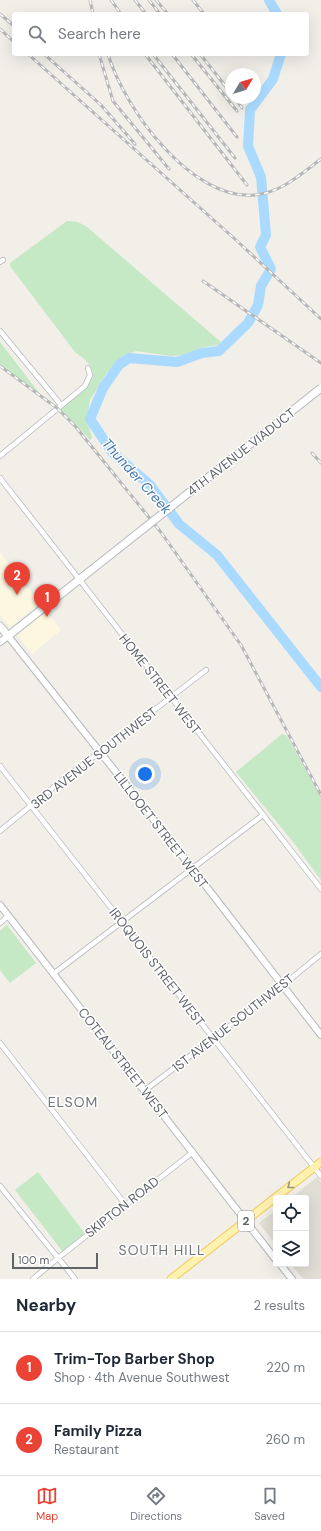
<!DOCTYPE html>
<html lang="en">
<head>
<meta charset="utf-8">
<style>
  :root { --surface:#fff; --page:#f6f6f7; --text:#1f2937; --muted:#747a83; --line:#e0e1e3; --accent:#ea4335 }
  body { margin:0; font-family:"DM Sans",sans-serif; background:var(--page); color:var(--text) }
  .controls { position:absolute; right:12px; bottom:12px; display:grid; overflow:hidden; border-radius:4px; box-shadow:0 4px 16px #0002 }
  .controls button { width:36px; height:36px; display:grid; place-items:center; padding:0; border:0; border-bottom:1px solid var(--line); background:var(--surface); color:var(--text); font:20px sans-serif }
  .compass { position:absolute; left:225px; top:68px; width:36px; height:36px; border-radius:50%; background:var(--surface); box-shadow:0 4px 16px #0002; rotate:52deg }
  .scale { position:absolute; left:12px; bottom:10px; width:86px; box-sizing:border-box; padding-left:4px; border:2px solid #5f6368; border-top:0; font-size:11px; line-height:14px; white-space:nowrap; color:#5f6368; -webkit-text-stroke:3px #fff; paint-order:stroke }
  .you { position:absolute; left:145px; top:774px; width:14px; height:14px; margin:-10px; border:3px solid #fff; border-radius:50%; background:#1a73e8; box-shadow:0 0 0 6px #1a73e833 }
  .badge { display:grid; place-items:center; width:26px; height:26px; border-radius:50%; background:var(--accent); color:#fff; font-size:13px; font-weight:700 }
  .pin { position:absolute; translate:-50% -33px; filter:drop-shadow(0 1px 2px #0008) }
  .pin::after { content:''; position:absolute; top:21px; width:14px; height:12px; background:inherit; clip-path:polygon(0 0,100% 0,50% 100%) }
  .list { margin:0; padding:0; list-style:none }
  h2 { display:flex; justify-content:space-between; align-items:center; height:52px; margin:0; padding:0 16px; font-size:17px }
  h2 small { font-size:13px; font-weight:400; color:var(--muted) }
  .list li { display:grid; grid-template-columns:26px 1fr auto; gap:12px; align-items:center; box-sizing:border-box; height:72px; padding:0 16px; border-top:1px solid var(--line) }
  .list b { display:block; font-size:15px; white-space:nowrap }
  .list p { margin:0; font-size:13px; white-space:nowrap; color:var(--muted) }
  .list em { font-size:13px; font-style:normal; color:var(--muted) }
  .icon { flex:none; width:22px; height:22px; fill:none; stroke:currentColor; stroke-width:2; stroke-linecap:round; stroke-linejoin:round }
  .map { position:relative; flex:none; width:321px; height:1279px; overflow:hidden }
  .search { position:absolute; background:var(--surface); box-shadow:0 4px 16px #0002; left:12px; right:12px; top:12px; height:44px; display:flex; align-items:center; gap:10px; box-sizing:border-box; padding:0 14px; border-radius:4px; color:var(--muted); font-size:15px }
  .sheet { height:196px; background:var(--surface) }
  nav { display:flex; justify-content:space-around; align-items:center; box-sizing:border-box; height:56px; border-top:1px solid var(--line); background:var(--surface); font-size:11px; color:var(--muted) }
  nav a { display:grid; justify-items:center; gap:2px }
  nav .on { color:var(--accent) }
  .map>svg:first-child { display:block }
  .commercial { fill:#fef7e0 }
  .education { fill:#e1ded6 }
  .green { fill:#c5e8c5 }
  .lines { fill:none; stroke-linecap:round; stroke-linejoin:round }
  .river { stroke:#aadaff; stroke-width:10 }
  .minor-casing { stroke:#b5b8bc; stroke-width:6 }
  .tertiary-casing { stroke:#b5b8bc; stroke-width:8 }
  .secondary-casing { stroke:#b6babf; stroke-width:9 }
  .primary-casing { stroke:#f2c960; stroke-width:9 }
  .minor { stroke:#fff; stroke-width:4.5 }
  .tertiary { stroke:#fff; stroke-width:6 }
  .secondary { stroke:#fff; stroke-width:7 }
  .primary { stroke:#fff2af; stroke-width:7 }
  .rail-casing { stroke:#b6b7b8; stroke-width:3 }
  .rail { stroke:#fff; stroke-width:1.5; stroke-dasharray:4.5; stroke-linecap:butt }
  .secondary-bridge-casing { stroke:#b6babf; stroke-width:9; stroke-linecap:butt }
  .secondary-bridge { stroke:#fff; stroke-width:7 }
  .oneway { stroke:#979581 }
  .labels { text-anchor:middle; dominant-baseline:central; stroke-width:3; stroke-linejoin:round; paint-order:stroke }
  .shield { fill:#fff; stroke:#8f9295; stroke-width:1 }
  .shield-label { font-size:12px; font-weight:bold; fill:#5f6368 }
  .street-label { font-size:13px; fill:#5f6368; stroke:#fff }
  .water-label { font-size:14px; font-style:italic; fill:#4174aa; stroke:#fff }
  .neighbourhood-label { font-size:14px; letter-spacing:1px; fill:#70757a; stroke:#fff }
</style>
</head>
<body>
<div class="map">
<svg width="321" height="1279" viewBox="0 0 321 1279">
  <rect width="100%" height="100%" fill="#f1efe8"/>
  <path class="commercial" d="M0,552l40,51 -30,24 -10,-12z
    M47,611l14,19 -29,24 -15,-19z"/>
  <path class="education" d="M317,1177l4,5v97h-18l-12,-15h15v-66h-15z
    M276,1210v35l-17,-22z"/>
  <path class="green" d="M67,221l11,1 9,5 134,115 -3,3 -13,2 -22,8 -12,1 -35,-5 -13,5 -17,18 -16,26 -3,19 5,19 -2,2 -14,-15 -17,-16c14,-10 47,-28 28,-47 -3,-4 -8,-7 -12,-10l-65,-86v-3z
    M0,342l40,52 -40,-30z
    M282,734l5,2 34,62v82l-28,-38 -57,-70z
    M7,925l29,38 -26,20 -10,-13v-39z
    M38,1172l48,63 -23,17 -48,-62z"/>
  <g class="lines">
    <path class="river" d="M269,0l8,14
      M281,54l-8,25 -23,31 -2,36 13,31 5,58 -6,12 11,22 -10,17 -3,19 -10,18 -29,28 -17,2 -25,9 -48,-4 -10,7 -16,23 -13,31 22,33 38,33 29,39 38,31 104,132"/>
    <g class="minor-casing">
      <path id="minor" d="M0,262l3,-2
        M0,331l61,74
        M0,456l85,-70 5,-11 -2,-7
        M0,478l321,411
        M0,766l321,410
        M0,831l66,-54 34,-25 106,-82
        M0,923l8,-7
        M53,974l210,-159
        M0,1043l125,161
        M144,1091l138,-105 39,-32
        M0,1186l75,93
        M33,1279l25,-21 135,-106"/>
    </g>
    <g class="tertiary-casing">
      <path id="tertiary" d="M0,642l8,-6 184,232 129,167
        M0,905l276,355
        M280,1264l12,15"/>
    </g>
    <g class="secondary-casing">
      <path id="secondary" d="M0,626l8,10 77,-61"/>
    </g>
    <g class="primary-casing">
      <path id="primary" d="M171,1279l150,-117"/>
    </g>
    <use href="#minor" class="minor"/>
    <use href="#tertiary" class="tertiary"/>
    <use href="#secondary" class="secondary"/>
    <use href="#primary" class="primary"/>
    <g class="rail-casing">
      <path id="rail" d="M90,0l3,14
        M111,0l10,14
        M135,0l11,14
        M149,0l11,14
        M156,0l12,14
        M193,0l11,14
        M0,14l14,12
        M0,29l14,13
        M28,54l208,186 85,79
        M44,54l57,51 34,39
        M99,54l14,47 56,68
        M108,54c16,54 83,147 147,141 27,-3 46,-21 66,-36
        M145,54l102,131
        M153,54l82,104
        M172,54l65,83
        M191,54l46,57
        M200,54l31,39
        M235,98l7,10
        M203,281l118,82
        M0,366l57,42 18,18 85,105 81,114 80,150
        M312,453l9,10"/>
    </g>
    <use href="#rail" class="rail"/>
    <g class="secondary-bridge-casing">
      <path id="secondary-bridge" d="M85,575l236,-187"/>
    </g>
    <use href="#secondary-bridge" class="secondary-bridge"/>
  </g>
  <defs><path id="oneway-chevron" d="M-2-3.5L2.5 0L-2 3.5" fill="none" stroke-width="1.6" stroke-linecap="round" stroke-linejoin="round"/></defs>
  <use class="oneway" href="#oneway-chevron" transform="translate(290 1186) rotate(142)"/>
  <g class="labels">
    <rect class="shield" x="238" y="1211" width="16" height="20" rx="3"/>
    <g class="shield-label">
      <text x="246" y="1221">2</text>
    </g>
    <g class="street-label">
      <text transform="translate(241 452) rotate(-38)">4TH AVENUE VIADUCT</text>
      <text transform="translate(160 684) rotate(52)">HOME STREET WEST</text>
      <text transform="translate(94 758) rotate(-38)">3RD AVENUE SOUTHWEST</text>
      <text transform="translate(161 830) rotate(52)">LILLOOET STREET WEST</text>
      <text transform="translate(157 967) rotate(52)">IROQUOIS STREET WEST</text>
      <text transform="translate(233 1023) rotate(-38)">1ST AVENUE SOUTHWEST</text>
      <text transform="translate(123 1063) rotate(52)">COTEAU STREET WEST</text>
      <text transform="translate(122 1207) rotate(-38)">SKIPTON ROAD</text>
    </g>
    <g class="water-label">
      <text transform="translate(137 476) rotate(48)">Thunder Creek</text>
    </g>
    <g class="neighbourhood-label">
      <text x="73" y="1102">ELSOM</text>
      <text x="162" y="1250">SOUTH HILL</text>
    </g>
  </g>
</svg>
<div class="controls">
<button><svg class="icon" aria-label="locate" viewBox="0 0 24 24"><circle cx="12" cy="12" r="6"/><path d="M12 2v4M12 18v4M2 12h4M18 12h4"/></svg></button>
<button><svg class="icon" aria-label="layers" viewBox="0 0 24 24"><path d="M12 4l9 5-9 5-9-5zM3 14l9 5 9-5"/></svg></button>
</div>
<svg class="compass" viewBox="-18 -18 36 36"><path d="M0-13l5 13h-10z" fill="#e53935"/><path d="M0 13l5-13h-10z" fill="#747a83"/></svg>
<div class="scale">100 m</div>
<div class="you"></div>
<div class="pin badge" style="left:47px;top:617px">1</div>
<div class="pin badge" style="left:17px;top:595px">2</div>
<div class="search"><svg class="icon" aria-label="search" viewBox="0 0 24 24"><circle cx="10" cy="10" r="6"/><path d="M15 15l6 6"/></svg>Search here</div>
</div>
<section class="sheet">
<h2>Nearby<small>2 results</small></h2>
<ul class="list">
<li><span class="badge">1</span><div><b>Trim-Top Barber Shop</b><p>Shop · 4th Avenue Southwest</p></div><em>220 m</em></li>
<li><span class="badge">2</span><div><b>Family Pizza</b><p>Restaurant</p></div><em>260 m</em></li>
</ul>
</section>
<nav>
<a class="on"><svg class="icon" aria-label="map" viewBox="0 0 24 24"><path d="M3 6l6-2 6 2 6-2v14l-6 2-6-2-6 2zM9 4v14M15 6v14"/></svg>Map</a>
<a><svg class="icon" aria-label="directions" viewBox="0 0 24 24"><path d="M12 3l9 9-9 9-9-9zM9 14v-3h6M13 9l2 2-2 2"/></svg>Directions</a>
<a><svg class="icon" aria-label="saved" viewBox="0 0 24 24"><path d="M7 4h10v16l-5-4-5 4z"/></svg>Saved</a>
</nav>
</body>
</html>
